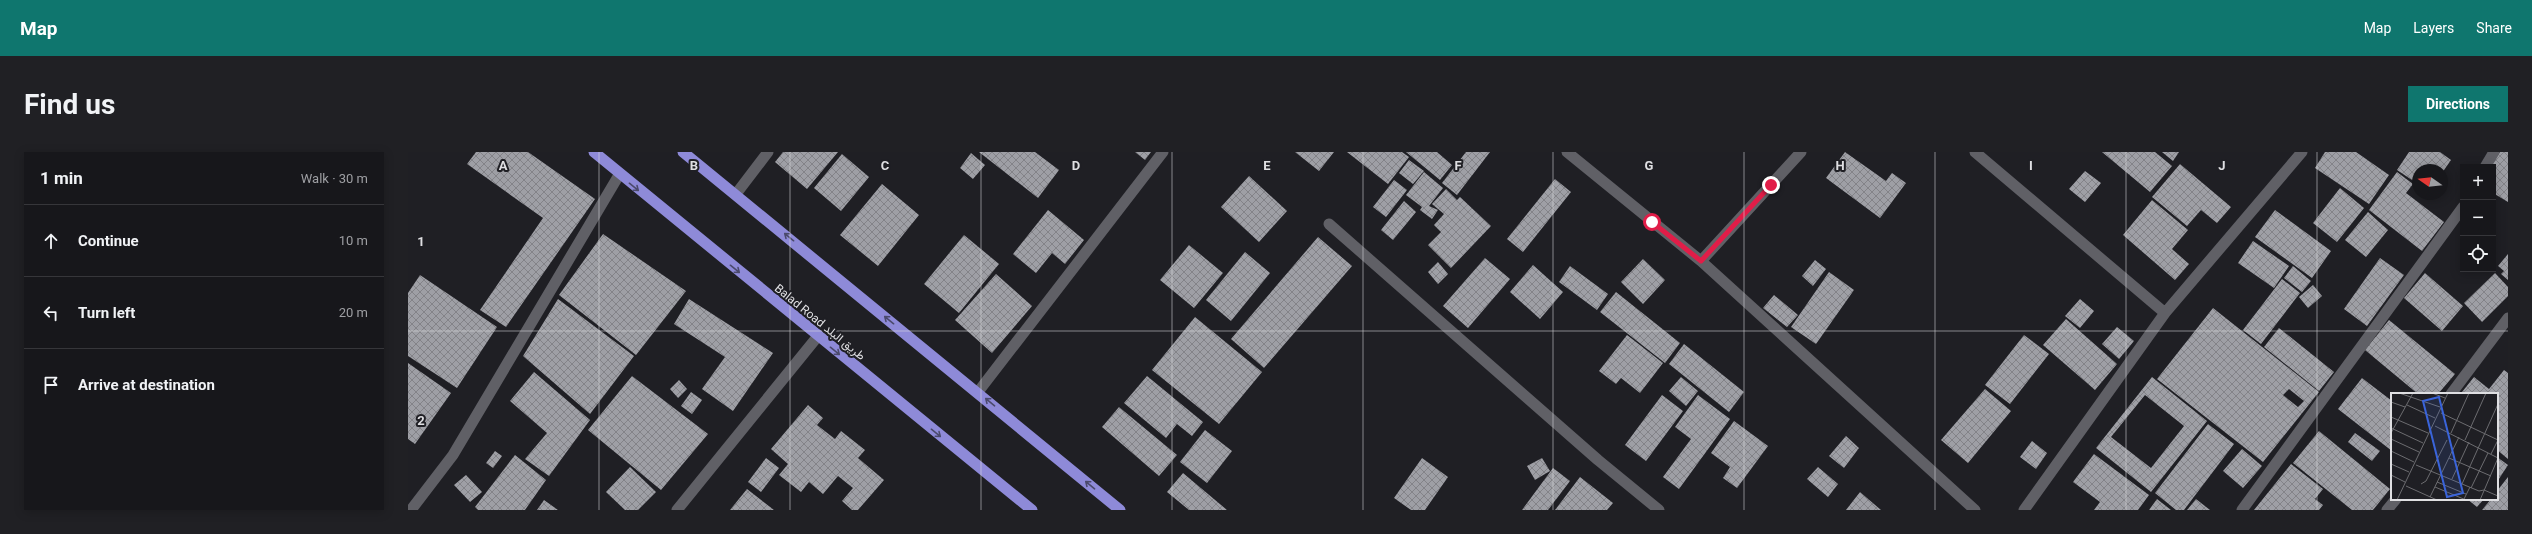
<!DOCTYPE html>
<html lang="en">
<head>
<meta charset="utf-8">
<style>
  :root { --surface:#17171b; --page:#202024; --text:#f1f3f6; --muted:#9e9fa3; --line:#36363a; --accent:#0f766e }
  body { margin:0; font-family:Roboto,Vazirmatn,sans-serif; background:var(--page); color:var(--text) }
  .controls { position:absolute; right:12px; top:12px; display:grid; overflow:hidden; border-radius:0px; box-shadow:0 2px 10px #0003 }
  .controls button { width:36px; height:36px; display:grid; place-items:center; padding:0; border:0; border-bottom:1px solid var(--line); background:var(--surface); color:var(--text); font:20px sans-serif }
  .compass { position:absolute; left:2004px; top:12px; width:36px; height:36px; border-radius:50%; background:var(--surface); box-shadow:0 2px 10px #0003; rotate:284deg }
  .stop { position:absolute; width:12px; height:12px; margin:-9px; border:3px solid #e11d48; border-radius:50%; background:#fff }
  .stop.end { background:#e11d48; border-color:#fff; box-shadow:0 1px 4px #0008 }
  .list { margin:0; padding:0; list-style:none }
  h2 { display:flex; justify-content:space-between; align-items:center; height:52px; margin:0; padding:0 16px; font-size:17px }
  h2 small { font-size:13px; font-weight:400; color:var(--muted) }
  .list li { display:grid; grid-template-columns:26px 1fr auto; gap:12px; align-items:center; box-sizing:border-box; height:72px; padding:0 16px; border-top:1px solid var(--line) }
  .list b { display:block; font-size:15px; white-space:nowrap }
  .list em { font-size:13px; font-style:normal; color:var(--muted) }
  .icon { flex:none; width:22px; height:22px; fill:none; stroke:currentColor; stroke-width:2; stroke-linecap:round; stroke-linejoin:round }
  .map { position:relative; flex:none; width:2100px; height:358px; overflow:hidden; border-radius:0px }
  header { display:flex; align-items:center; gap:24px; box-sizing:border-box; height:56px; padding:0 20px; background:var(--accent); color:#fff }
  header strong { font-size:19px }
  nav { display:flex; gap:22px; margin-inline-start:auto; font-size:14px }
  .intro { display:flex; align-items:center; justify-content:space-between; box-sizing:border-box; height:96px; padding:0 24px }
  h1 { margin:0; font-size:28px }
  .button { padding:10px 18px; border-radius:0px; background:var(--accent); color:#fff; font-size:14px; font-weight:700 }
  main { display:flex; gap:24px; padding:0 24px }
  aside { flex:1; background:var(--surface); border-radius:0px; box-shadow:0 2px 10px #0003 }
  .map>svg:first-child { display:block }
  .building { fill:url(#building-cross-hatch); fill-rule:evenodd }
  .lines { fill:none; stroke-linecap:round; stroke-linejoin:round }
  .minor { stroke:#606066; stroke-width:11 }
  .trunk { stroke:#8e8ad8; stroke-width:11 }
  .oneway { stroke:#4b4a6c }
  .route { stroke:#e11d48; stroke-width:5 }
  .grid { fill:none; stroke:#dfdfe2; stroke-width:1; stroke-opacity:0.55 }
  .labels { text-anchor:middle; dominant-baseline:central; stroke-width:4; stroke-linejoin:round; paint-order:stroke }
  .street-label { font-size:12px; fill:#dfdfe2; stroke:#1f1f24 }
  .inset-road { fill:none; stroke:#6c6c70; stroke-width:1 }
  .view { fill:#3a64da; fill-opacity:0.15; stroke:#3a64da; stroke-width:2 }
  .inset-edge { fill:none; stroke:#dfdfe2; stroke-width:2 }
  .grid-label { font-size:13px; text-anchor:middle; font-weight:bold; fill:#dfdfe2; stroke:#1f1f24; stroke-width:4; stroke-linejoin:round; paint-order:stroke }
</style>
</head>
<body>
<header>
<strong>Map</strong>
<nav><a>Map</a><a>Layers</a><a>Share</a></nav>
</header>
<div class="intro"><h1>Find us</h1><a class="button">Directions</a></div>
<main>
<aside>
<h2>1 min<small>Walk · 30 m</small></h2>
<ul class="list">
<li><svg class="icon" aria-label="ahead" viewBox="0 0 24 24"><path d="M12 20V5M6 11l6-6 6 6"/></svg><div><b>Continue</b></div><em>10 m</em></li>
<li><svg class="icon" aria-label="left" viewBox="0 0 24 24"><path d="M17 20v-9H6M10 6l-5 5 5 5"/></svg><div><b>Turn left</b></div><em>20 m</em></li>
<li><svg class="icon" aria-label="arrive" viewBox="0 0 24 24"><path d="M6 21V4h12l-3 4 3 4H6"/></svg><div><b>Arrive at destination</b></div></li>
</ul>
</aside>
<div class="map">
<svg width="2100" height="358" viewBox="0 0 2100 358">
  <defs>
    <pattern id="building-cross-hatch" width="8" height="8" patternUnits="userSpaceOnUse"><rect width="8" height="8" fill="#9e9fa5"/><path d="M0 0l8 8M0 8l8-8" fill="none" stroke="#838388"/></pattern>
  </defs>
  <rect width="100%" height="100%" fill="#1f1f24"/>
  <path class="building" d="M68,0h52l67,47 -89,128 -26,-17 63,-92 -76,-54z
    M375,0h55l-31,37 -32,-27z
    M571,0h56l24,18 -21,28z
    M727,0h16l-6,8z
    M887,0h39l-15,19z
    M939,0h55l7,5 -21,27z
    M998,0h31l15,13 -12,15z
    M1058,0h24l-33,43 -15,-12z
    M1437,0l41,29 6,-8 14,10 -26,35 -54,-40z
    M1694,0h53l17,14 -22,26z
    M1754,0h17l-6,9z
    M1917,0h31l33,23 -20,29 -54,-36z
    M2001,0h31l11,8 -9,13v-3h-24v14l-21,-14z
    M2092,0h8v50l-15,-9v-26h-4z
    M563,1l14,12 -12,14 -13,-11z
    M434,2l27,23 -28,34 -27,-23z
    M1001,8l15,11 -11,13 -14,-11z
    M1772,12l51,43 -14,16 -16,-13 -14,16 -35,-29z
    M1677,19l16,12 -16,19 -16,-13z
    M1016,20l19,16 -14,18 9,4 -6,9 -12,-9 2,-3 -16,-12z
    M1989,20l16,12 -7,9 38,29 -22,29 -53,-41z
    M841,24l38,35 -28,31 -38,-35z
    M1147,27l16,13 -48,60 -16,-13z
    M986,28l13,10 -21,27 -13,-10z
    M474,32l37,31 -41,51 -38,-31z
    M1932,36l24,20 -27,34 -24,-19z
    M1038,37l11,11 3,-3 31,29 -40,42 -23,-23 13,-13 -7,-7 10,-11 -12,-10z
    M1744,48l36,30 -16,19 17,15 -14,16 -52,-45z
    M996,49l12,11 -23,28 -12,-10z
    M640,58l36,30 -19,24 -13,-11 -16,20 -23,-19z
    M1867,58l56,41 -19,27 -57,-41z
    M1960,60l20,18 -22,27 -21,-17z
    M195,82l83,57 -50,64 -77,-60z
    M556,83l35,29 -40,49 -35,-29z
    M910,85l34,29 -88,102 -33,-29z
    M1845,89l36,25 -15,22 -36,-25z
    M781,93l34,28 -29,35 -34,-28z
    M837,100l25,21 -39,48 -25,-21z
    M2100,102v26l-7,-6 3,-3 -6,-5z
    M1077,106l25,21 -42,49 -25,-22z
    M1972,106l24,17 -37,51 -23,-17z
    M1235,107l22,21 -22,24 -22,-22z
    M1407,108l11,9 -13,17 -11,-10z
    M1030,110l10,12 -10,10 -10,-12z
    M1125,113l30,27 -23,27 -30,-27z
    M1162,114l38,28 -11,16 -38,-28z
    M1885,114l18,15 -9,11 -18,-14z
    M1421,120l25,18 -38,54 -25,-17z
    M2017,121l38,33 -21,25 -38,-33z
    M2087,121l13,14v9l-26,26 -18,-19z
    M588,122l36,32 -40,47 -37,-33z
    M12,123l77,52 -40,61 -49,-32v-63z
    M1874,127l18,14 -39,51 -18,-14z
    M1905,133l9,11 -14,12 -9,-11z
    M1208,140l64,51 -15,20 -65,-51z
    M1366,143l24,20 -11,12 -24,-19z
    M150,147l76,57 -44,58 -67,-58z
    M281,147l84,54 -40,58 -31,-22 23,-32 -51,-33z
    M1672,147l14,12 -14,17 -15,-12z
    M1805,156l106,84 -56,70 -106,-83zM1881,237l15,12 -6,6 -15,-12z
    M787,165l67,55 -43,52 -67,-54z
    M1658,167l51,45 -22,26 -52,-45z
    M1981,168l66,54 -17,20h-20l-53,-44z
    M1709,175l17,14 -15,18 -17,-15z
    M1871,176l55,44 -15,19 -55,-44z
    M1219,183l36,28 -23,30 -19,-15 -5,6 -17,-13z
    M1616,183l25,19 -39,50 -25,-19z
    M1276,192l60,48 -15,20 -60,-48z
    M0,211l43,30 -36,51 -7,-5z
    M2096,218l4,3v86l-11,-9v-56h-32l-3,-2 12,-15 15,12z
    M126,220l56,48 -41,56 -24,-17 22,-26 -37,-32z
    M224,224l76,58 -47,56 -73,-60z
    M739,224l56,46 -11,14 -15,-12 -11,14 -42,-35z
    M1273,225l17,14 -12,15 -17,-15z
    M1744,225l55,44 -56,71 -55,-44zM1737,243l39,31 -33,42 -40,-31z
    M1954,226l30,23v50l-54,-42z
    M271,228l8,9 -9,9 -8,-9z
    M1577,237l26,22 -43,52 -27,-23z
    M283,240l11,8 -10,14 -11,-8z
    M1254,243l21,16 -37,50 -21,-16z
    M1290,243l32,24 -51,70 -16,-12 28,-38 -16,-12z
    M400,253l15,13 -6,7 18,14 6,-8 24,19 -7,8 26,22 -26,30h-6l-10,-9 11,-13 -15,-12 -15,18 -14,-12 -8,10 -22,-17 9,-11 -17,-15z
    M711,255l58,48 -18,21 -57,-49z
    M1326,269l34,25 -31,42 -14,-10 7,-11 -19,-14z
    M1800,272l26,20 -50,66h-8l-21,-17z
    M797,278l27,21 -25,32 -27,-21z
    M1911,279l71,58 -17,21h-21l-59,-47z
    M1947,281l25,18 -8,10 -24,-19z
    M1438,284l13,12 -15,20 -15,-12z
    M1624,289l15,12 -11,16 -16,-12z
    M1834,297l20,17 -19,22 -20,-17z
    M87,299l7,5 -9,12 -7,-5z
    M1686,302l55,41 -11,15h-44l6,-8 -27,-20z
    M107,303l31,25 -21,30h-47l-3,-3z
    M2089,305l11,8 -11,17z
    M358,306l13,10 -18,24 -13,-10z
    M1014,306l26,19 -23,33h-14l-17,-12z
    M1134,306l8,13 -15,9 -8,-14z
    M1883,312l32,25 -8,10 8,6 -4,5h-65z
    M222,315l26,25 -18,18h-13l-19,-18z
    M1410,315l20,17 -10,13 -21,-18z
    M1145,316l17,13 -22,29h-26z
    M775,321l44,37h-38l-22,-18z
    M58,323l16,17 -12,10 -16,-17z
    M1172,325l33,26 -6,7h-52z
    M2100,325v33h-26l9,-11h6v-8z
    M339,337l27,21h-44z
    M1452,340l21,18h-35z
    M1749,347l14,11h-22z
    M1788,347l14,11h-23z
    M2059,347h17l-7,8z
    M136,348l14,10h-21z"/>
  <g class="lines">
    <path class="minor" d="M1159,0l134,109 274,249
      M1567,0l190,161
      M2077,15l9,-15
      M328,42l32,-42
      M921,72l269,236 61,50
      M1293,109l100,-109
      M570,240l185,-240
      M2043,242l57,-76
      M3,358l42,-55 166,-280
      M269,358l141,-174
      M1616,358l141,-197 137,-161
      M1834,358l221,-303
      M1979,358l9,-11"/>
    <path class="trunk" d="M186,0l438,358
      M275,0l437,358"/>
  </g>
  <defs><path id="oneway-shaft" d="M-6 0H5M1.5-3L5.5 0L1.5 3" fill="none" stroke-width="1.6" stroke-linecap="round" stroke-linejoin="round"/></defs>
  <g class="oneway">
    <use href="#oneway-shaft" transform="translate(226 35) rotate(39)"/>
    <use href="#oneway-shaft" transform="translate(381 85) rotate(-141)"/>
    <use href="#oneway-shaft" transform="translate(327 117) rotate(39)"/>
    <use href="#oneway-shaft" transform="translate(481 168) rotate(-141)"/>
    <use href="#oneway-shaft" transform="translate(427 199) rotate(39)"/>
    <use href="#oneway-shaft" transform="translate(582 250) rotate(-140)"/>
    <use href="#oneway-shaft" transform="translate(528 281) rotate(39)"/>
    <use href="#oneway-shaft" transform="translate(682 333) rotate(-140)"/>
  </g>
  <g class="lines">
    <path class="route" d="M1244,70l49,39 70,-76"/>
  </g>
  <path class="grid" d="M191,0v358M382,0v358M573,0v358M764,0v358M955,0v358M1145,0v358M1336,0v358M1527,0v358M1718,0v358M1909,0v358M0,179h2100"/>
  <g class="labels">
    <g class="street-label">
      <text transform="translate(412 170) rotate(39)">Balad Road طريق البلد</text>
    </g>
  </g>
  <g transform="translate(1983 241)">
    <rect width="107" height="107" fill="#1f1f24"/>
    <path class="inset-road" d="M8,0l41,14M41,0l13,5M0,9l14,5M16,12l28,13M50,20l57,27 -7,14M0,24l37,16M44,33l63,32M0,35l32,15M0,40l22,-40M60,40l18,-40M0,46l28,13M74,47l21,-47M0,58l23,11M58,65l42,18M0,71l18,8M25,72l63,26 5,-1 14,6M0,82l14,7M61,86l17,-37M46,89l29,12M30,91l5,-3 21,-41M71,91l36,-80M15,93l31,14M44,94l31,13M80,95l17,-35M39,104l29,-60M73,106l6,-12M6,107l51,-107M89,107l18,-42"/>
    <path class="view" d="M48,4l24,96 -16,4 -24,-96z"/>
    <rect width="107" height="107" class="inset-edge"/>
  </g>
  <g class="grid-label">
    <text x="95" y="18">A</text>
    <text x="286" y="18">B</text>
    <text x="477" y="18">C</text>
    <text x="668" y="18">D</text>
    <text x="859" y="18">E</text>
    <text x="1050" y="18">F</text>
    <text x="1241" y="18">G</text>
    <text x="1432" y="18">H</text>
    <text x="1623" y="18">I</text>
    <text x="1814" y="18">J</text>
    <text x="13" y="94">1</text>
    <text x="13" y="273">2</text>
  </g>
</svg>
<div class="controls">
<button>+</button>
<button>−</button>
<button><svg class="icon" aria-label="locate" viewBox="0 0 24 24"><circle cx="12" cy="12" r="6"/><path d="M12 2v4M12 18v4M2 12h4M18 12h4"/></svg></button>
</div>
<svg class="compass" viewBox="-18 -18 36 36"><path d="M0-13l5 13h-10z" fill="#e53935"/><path d="M0 13l5-13h-10z" fill="#9e9fa3"/></svg>
<div class="stop" style="left:1244px;top:70px"></div>
<div class="stop end" style="left:1363px;top:33px"></div>
</div>
</main>
</body>
</html>
